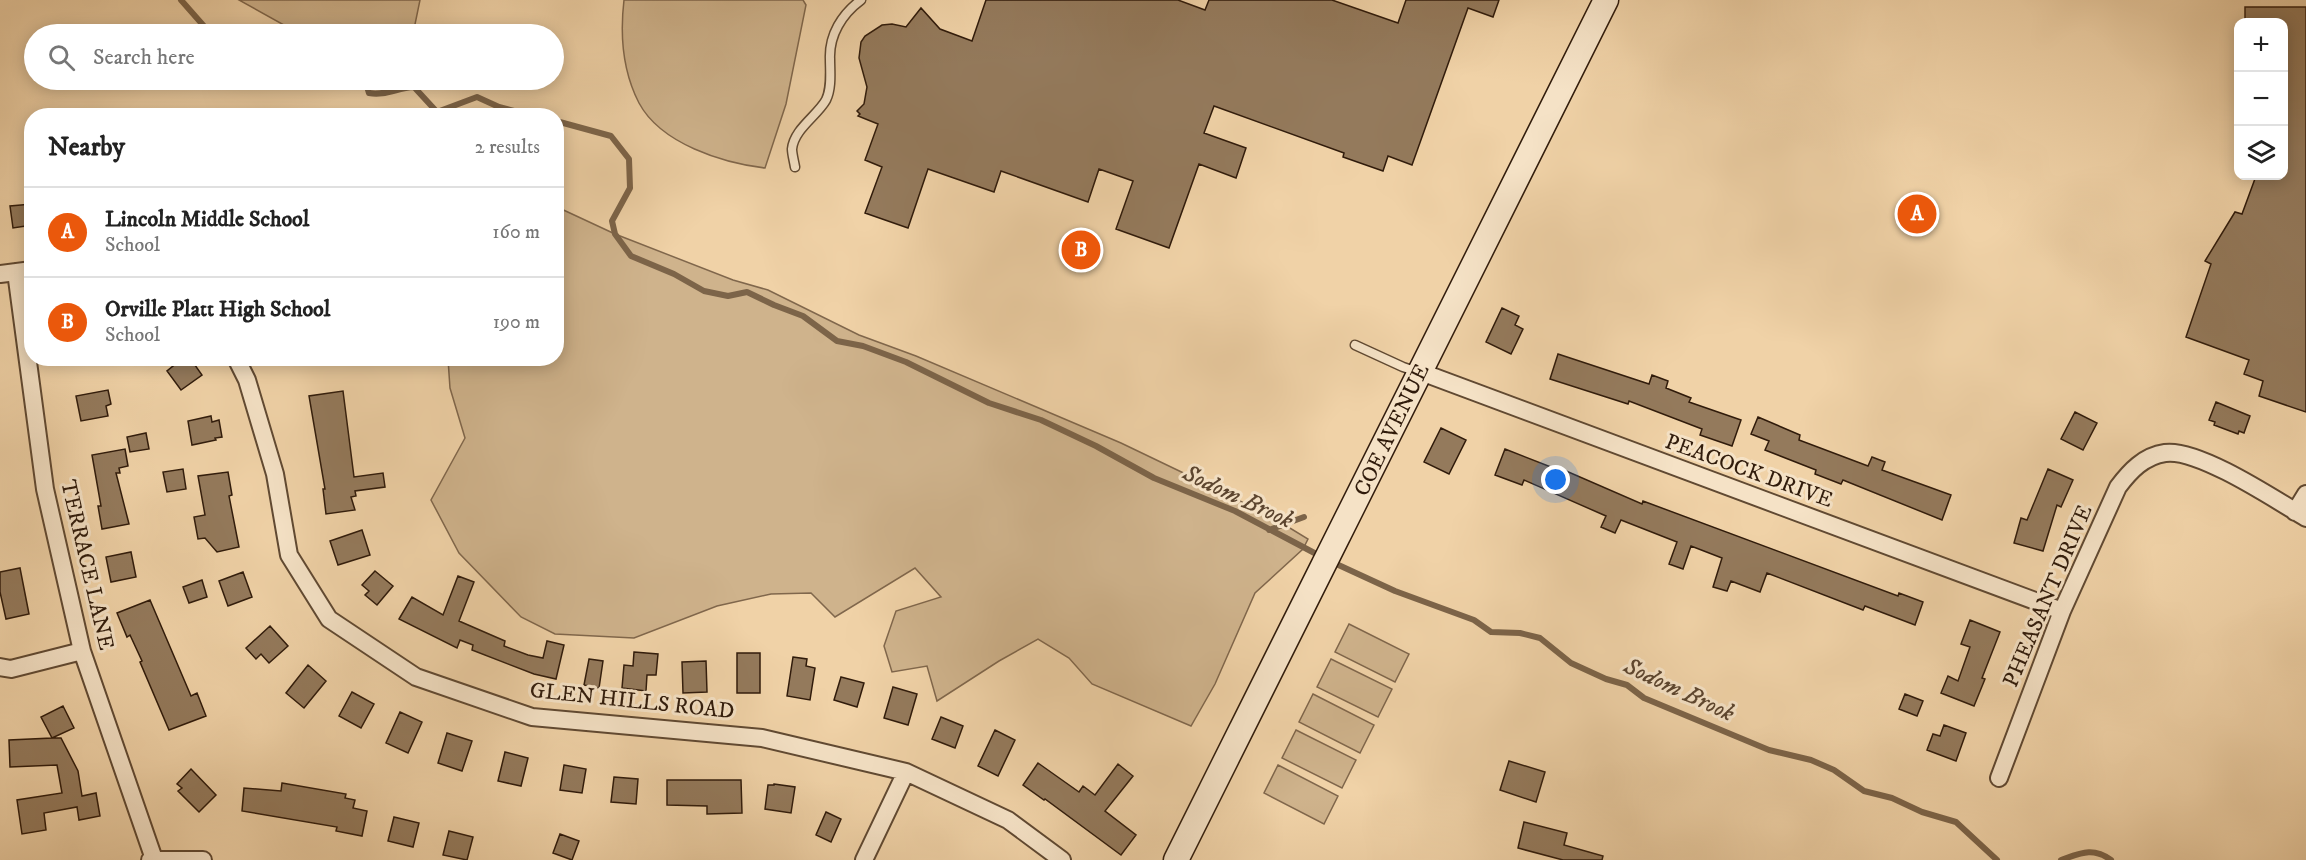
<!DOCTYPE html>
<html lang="en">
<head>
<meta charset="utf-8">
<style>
  :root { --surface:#fff; --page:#f6f6f6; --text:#222; --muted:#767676; --line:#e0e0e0; --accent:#ea580c }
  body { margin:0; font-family:"IM FELL DW Pica",serif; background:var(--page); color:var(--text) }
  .controls { position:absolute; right:18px; top:18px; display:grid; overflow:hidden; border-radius:12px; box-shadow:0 3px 15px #0003 }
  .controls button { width:54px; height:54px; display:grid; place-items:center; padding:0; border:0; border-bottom:2px solid var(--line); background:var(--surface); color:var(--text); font:30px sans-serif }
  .you { position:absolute; left:1556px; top:480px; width:21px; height:21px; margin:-15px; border:4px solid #fff; border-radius:50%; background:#1a73e8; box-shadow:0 0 0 9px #1a73e833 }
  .badge { display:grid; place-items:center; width:39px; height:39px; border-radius:50%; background:var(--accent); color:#fff; font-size:20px; font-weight:700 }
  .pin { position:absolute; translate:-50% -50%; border:3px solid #fff; box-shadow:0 2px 6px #0006 }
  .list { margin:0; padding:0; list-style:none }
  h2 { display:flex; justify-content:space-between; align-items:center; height:78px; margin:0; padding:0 24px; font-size:26px }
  h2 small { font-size:20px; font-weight:400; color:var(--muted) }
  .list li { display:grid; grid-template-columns:39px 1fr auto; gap:18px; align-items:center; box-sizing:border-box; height:90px; padding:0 24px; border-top:2px solid var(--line) }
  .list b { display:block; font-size:22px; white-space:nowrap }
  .list p { margin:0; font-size:20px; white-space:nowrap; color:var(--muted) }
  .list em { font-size:20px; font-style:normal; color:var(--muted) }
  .icon { flex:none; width:33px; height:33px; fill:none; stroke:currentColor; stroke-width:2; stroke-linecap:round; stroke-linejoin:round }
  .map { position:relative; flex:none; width:2306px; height:860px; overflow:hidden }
  .search { position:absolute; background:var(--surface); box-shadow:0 3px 15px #0003; left:24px; top:24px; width:540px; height:66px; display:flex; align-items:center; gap:15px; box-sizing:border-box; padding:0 21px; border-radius:33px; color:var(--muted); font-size:22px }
  .panel { position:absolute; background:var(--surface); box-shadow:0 3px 15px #0003; left:24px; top:108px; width:540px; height:258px; border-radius:24px }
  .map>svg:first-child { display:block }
  .green { fill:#cfb38c; stroke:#80674c; stroke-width:1.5 }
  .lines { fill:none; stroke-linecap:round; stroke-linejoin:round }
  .stream { stroke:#7c6449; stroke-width:6 }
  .building { fill:#947a5c; stroke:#301b0b; stroke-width:1.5 }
  .lane-casing { stroke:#604932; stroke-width:11 }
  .street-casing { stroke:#604932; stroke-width:20 }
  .secondary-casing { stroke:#301b0b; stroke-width:27 }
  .lane { stroke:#f5e2c6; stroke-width:8 }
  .street { stroke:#f5e2c6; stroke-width:16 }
  .secondary { stroke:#f5e2c6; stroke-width:24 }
  .labels { text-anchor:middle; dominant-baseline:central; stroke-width:6; stroke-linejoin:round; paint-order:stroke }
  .street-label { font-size:22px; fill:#301b0b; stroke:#f5e2c6 }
  .water-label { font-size:24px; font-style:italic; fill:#5c452f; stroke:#f5e2c6 }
</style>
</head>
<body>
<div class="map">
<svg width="2306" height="860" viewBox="0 0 2306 860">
  <rect width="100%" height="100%" fill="#f0d2a7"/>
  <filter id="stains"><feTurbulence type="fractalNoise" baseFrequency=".00333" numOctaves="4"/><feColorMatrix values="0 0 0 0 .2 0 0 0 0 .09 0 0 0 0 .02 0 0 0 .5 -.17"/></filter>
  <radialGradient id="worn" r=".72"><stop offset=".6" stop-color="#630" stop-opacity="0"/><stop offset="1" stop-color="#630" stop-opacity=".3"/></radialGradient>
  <path class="green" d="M239,0h181l-7,34h-113z
    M624,0h179l3,5 -20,99 -21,64c-42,-5 -104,-24 -126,-65 -16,-31 -19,-69 -15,-103z
    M557,207l58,27 118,46 35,10 91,45 57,21 205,87 100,48 59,31 28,17 -5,10 -48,44 -40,91 -24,42 -99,-42 -23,-26 -31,-19 -39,22 -62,40 -10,-35 -35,6 -8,-26 12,-35 45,-14 -26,-29 -80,49 -24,-24 -40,1 -54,12 -83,32 -79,-4 -34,-17 -62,-64 -28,-53 34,-62 -15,-50 -2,-29 108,-1z
    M1349,624l60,30 -14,28 -60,-30z
    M1331,659l61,30 -14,28 -61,-30z
    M1313,694l61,31 -14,28 -61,-31z
    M1296,730l60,30 -14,28 -60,-30z
    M1278,765l60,31 -14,28 -60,-31z"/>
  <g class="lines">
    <path class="stream" d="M181,0l29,33 5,1
      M365,80l4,13c16,3 28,-5 45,-6l23,25 40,-15 22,10 34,9
      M556,121l55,15 18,23 1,29 -18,33 3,13 16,22 43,18 30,17 24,5 19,-4 27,13 29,11 34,25 26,5 43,16 83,41 52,17 55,26 58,32 81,33 87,46
      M1269,530l35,-13
      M1332,562l63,29 79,29 17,12 29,1 20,5 31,25 35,16 21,6 17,13 125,52 42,10 23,10 30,21 28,7 30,14 34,10 41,38
      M2061,860c20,-7 32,-13 50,0"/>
  </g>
  <path class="building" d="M986,0h192l27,10 4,-10h123l66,23 8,-23h93l-6,17 -25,-9 -56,157 -24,-9 -5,15 -40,-14 1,-4 -130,-47 -10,27 42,15 -10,30 -37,-14 -30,84 -53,-19 17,-48 -34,-12 -11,33 -87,-31 -7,21 -66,-23 -20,59 -43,-15 17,-46 -17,-7 13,-36 -20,-8 2,-2 -3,-3 7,-7 3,-17 -8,-29 2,-16 4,-6 17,-11 10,-1 14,3 15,-19 19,21 32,12z
    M2245,7h61v405l-47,-16 4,-15 -19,-7 5,-14 -63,-23 25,-73 -6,-3 30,-49 7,2 14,-38h27v-154h-38z
    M32,204v21l-19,3 -3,-22z
    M1502,308l17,8 -4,9 8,4 -12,25 -25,-12z
    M1558,354l91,30 3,-9 16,6 -2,7 25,10 -2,4 52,18 -9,26 -32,-11 2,-6 -73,-28 -1,3 -78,-25z
    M183,358h7l12,17 -21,15 -14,-19z
    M108,390l3,14 -5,2 2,10 -27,5 -5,-25z
    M343,391l11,86 29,-4 2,14 -30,4 1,5 -5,1 4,13 -29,4 -3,-25h2l-16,-93z
    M2216,402l34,14 -6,17 -5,-2 -1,3 -24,-9 1,-3 -6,-2z
    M2075,412l22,11 -14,27 -22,-11z
    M211,416l1,6 7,-2 3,17 -7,1 1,2 -24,5 -4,-24z
    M1758,417l42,18 -1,5 69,26 4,-9 13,5 -3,8 69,25 -9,25 -99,-40 -2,4 -26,-10 1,-4 -51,-20 4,-9 -18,-7z
    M1441,428l25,12 -17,34 -25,-12z
    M146,433l3,16 -19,3 -3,-15z
    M125,449l3,17 -9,2 1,5h-4l13,51 -27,5 -4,-23h3l-9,-51z
    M1505,449l51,20 1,-2 85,37 1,-3 255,95 1,-3 24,9 -8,23 -50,-19 -2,4 -96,-37 -7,19 -29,-11 -4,10 -14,-4 9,-29 -31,-12 -8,23 -14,-5 8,-22 -56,-22 -6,13 -14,-6 5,-11 -82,-36 -2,5 -27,-10z
    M183,469l3,20 -19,3 -4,-20z
    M2048,469l25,11 -12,27 -4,-2 -14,46 -29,-8 7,-25 6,2z
    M228,472l4,23 -3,1 10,51 -22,5 -12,-14 -7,1 -4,-22 11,-2 -7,-39z
    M362,530l8,25 -32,10 -8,-24z
    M131,552l5,25 -25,5 -5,-25z
    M20,568l9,46 -23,5 -6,-27v-20z
    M375,571l18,15 -16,19 -12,-10 4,-4 -7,-6z
    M243,572l9,25 -24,9 -9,-25z
    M458,576l16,6 -15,39 46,20 -1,5 24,9 15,3 4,-17 17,4 -8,34 -22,-5 -62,-24 1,-5 -13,-5 -3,8 -58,-29 13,-22 31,18z
    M202,580l5,17 -18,6 -6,-16z
    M150,600l41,96 6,-3 9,23 -37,14 -29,-68 2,-1 -12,-26 -3,2 -10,-24z
    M1970,620l30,12 -18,46 3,1 -11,27 -33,-13 7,-17 10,5 12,-34 -9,-3z
    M270,626l18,20 -19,17 -8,-9 -5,5 -10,-11z
    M634,652l24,2 -2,21h-9l-1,16 -24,-3 2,-23 9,1z
    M737,653h23v40h-23z
    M793,657l14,2 -1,7 9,2 -5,32 -23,-4z
    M589,659l14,2 -4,27 -15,-3z
    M706,661l1,31 -24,1 -1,-31z
    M308,665l18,16 -22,27 -18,-15z
    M841,677l23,6 -7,24 -23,-7z
    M893,687l24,7 -9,31 -24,-7z
    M352,692l22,12 -13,24 -22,-12z
    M1905,694l18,7 -6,15 -18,-7z
    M63,706l11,22 -22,10h9l17,33 4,25 14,-3 4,23 -21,4 -2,-13 -33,6 2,17 -24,4 -5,-34 45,-7 -5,-28 -47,2 -1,-27 43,-2 -11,-21z
    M400,712l22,10 -14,31 -22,-10z
    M941,717l22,9 -8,22 -23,-9z
    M1944,725l22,8 -10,28 -29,-11 6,-16 7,2z
    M995,730l20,10 -17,36 -20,-10z
    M447,733l25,8 -10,30 -24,-8z
    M505,752l23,6 -7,28 -23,-5z
    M1509,761l36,11 -9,30 -36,-12z
    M1038,763l41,29 4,-6 12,9 23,-31 15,12 -28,35 31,24 -15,20 -76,-56 -1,1 -21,-15z
    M564,765l22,4 -4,24 -22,-3z
    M191,769l25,26 -17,17 -21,-21 4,-3 -5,-4z
    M614,777l24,2 -2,25 -25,-2z
    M667,780h74l1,33 -35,1v-8l-40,-1z
    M282,783l64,11 -1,4 10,2 -2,8 14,3 -5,25 -26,-5 1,-4 -95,-16 2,-23 37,3z
    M774,784l21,3 -4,26 -26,-4 3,-24h6z
    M826,812l15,7 -10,23 -15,-7z
    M394,817l25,6 -6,24 -25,-6z
    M1524,822l43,11 -3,12 39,11 -1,4h-39l-45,-12z
    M449,831l24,6 -6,23 -24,-5z
    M560,834l19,7 -7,19 -19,-7z"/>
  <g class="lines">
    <g class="lane-casing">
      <path id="lane" d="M795,167c-1,-6 -3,-13 -3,-18 2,-20 25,-33 34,-49 6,-12 4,-29 4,-41 -1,-24 12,-45 31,-59
        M1355,345l48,22 15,5"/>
    </g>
    <g class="street-casing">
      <path id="street" d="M16,272l29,217 37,162 72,208
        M0,274l32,-4
        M236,358l11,22 28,94 14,81 40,64 87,58 116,40 230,21 144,34 102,48 54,40
        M1421,372l641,239
        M2295,512l11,-18
        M0,667l11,2 71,-18
        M1999,778l63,-167 56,-124c12,-16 26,-31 47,-34 33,-5 111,47 141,65
        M150,860h53
        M864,860l42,-88"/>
    </g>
    <g class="secondary-casing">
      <path id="secondary" d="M1176,860l430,-860"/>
    </g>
    <use href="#lane" class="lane"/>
    <use href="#street" class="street"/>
    <use href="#secondary" class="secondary"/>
  </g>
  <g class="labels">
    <g class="street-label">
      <text transform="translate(1392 430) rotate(-64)">COE AVENUE</text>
      <text transform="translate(1749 471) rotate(20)">PEACOCK DRIVE</text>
      <text transform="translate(87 565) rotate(77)">TERRACE LANE</text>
      <text transform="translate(2048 596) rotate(-67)">PHEASANT DRIVE</text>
      <text transform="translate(632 701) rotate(6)">GLEN HILLS ROAD</text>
    </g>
    <g class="water-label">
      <text transform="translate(1238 497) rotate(25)">Sodom Brook</text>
      <text transform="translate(1679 690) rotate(25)">Sodom Brook</text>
    </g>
  </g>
  <rect width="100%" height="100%" filter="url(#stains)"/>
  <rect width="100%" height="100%" fill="url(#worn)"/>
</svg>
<div class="controls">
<button>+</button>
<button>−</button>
<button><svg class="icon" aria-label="layers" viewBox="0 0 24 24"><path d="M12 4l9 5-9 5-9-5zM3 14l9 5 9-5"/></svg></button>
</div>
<div class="you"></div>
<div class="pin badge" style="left:1917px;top:214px">A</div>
<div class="pin badge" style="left:1081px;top:250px">B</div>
<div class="search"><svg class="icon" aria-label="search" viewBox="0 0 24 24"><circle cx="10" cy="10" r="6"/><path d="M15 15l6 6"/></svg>Search here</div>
<section class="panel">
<h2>Nearby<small>2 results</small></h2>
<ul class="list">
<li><span class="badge">A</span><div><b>Lincoln Middle School</b><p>School</p></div><em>160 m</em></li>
<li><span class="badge">B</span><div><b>Orville Platt High School</b><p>School</p></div><em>190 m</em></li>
</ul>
</section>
</div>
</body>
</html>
